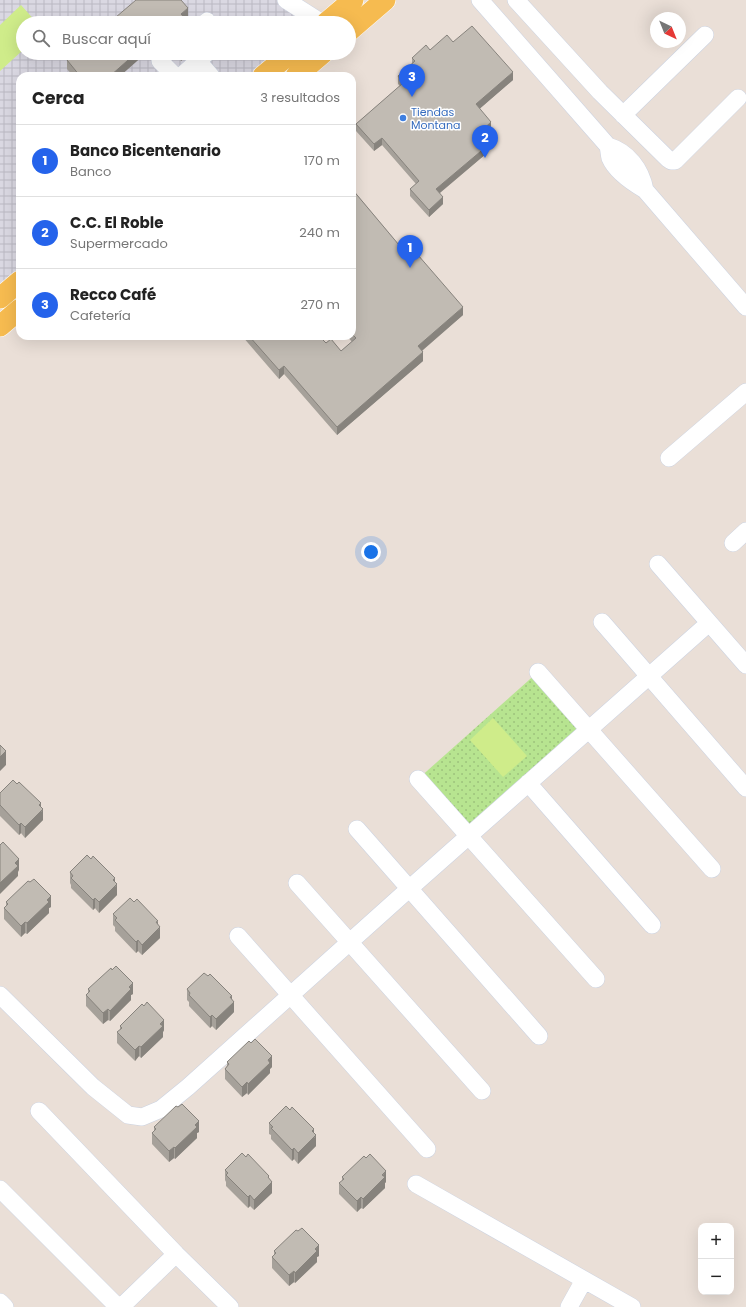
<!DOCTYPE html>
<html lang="es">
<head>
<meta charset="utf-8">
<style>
  :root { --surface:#fff; --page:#f6f6f6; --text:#222; --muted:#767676; --line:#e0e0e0; --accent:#2563eb }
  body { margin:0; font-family:Poppins,sans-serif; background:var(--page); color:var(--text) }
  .controls { position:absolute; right:12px; bottom:12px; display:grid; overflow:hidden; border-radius:8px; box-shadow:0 4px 16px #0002 }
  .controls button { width:36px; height:36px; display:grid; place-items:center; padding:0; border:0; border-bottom:1px solid var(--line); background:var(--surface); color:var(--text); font:20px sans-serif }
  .compass { position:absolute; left:650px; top:12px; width:36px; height:36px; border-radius:50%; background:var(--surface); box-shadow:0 4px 16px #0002; rotate:137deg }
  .you { position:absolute; left:371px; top:552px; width:14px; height:14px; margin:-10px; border:3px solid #fff; border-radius:50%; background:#1a73e8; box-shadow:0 0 0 6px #1a73e833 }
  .badge { display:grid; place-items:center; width:26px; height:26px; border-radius:50%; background:var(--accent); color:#fff; font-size:13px; font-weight:700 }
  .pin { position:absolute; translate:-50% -33px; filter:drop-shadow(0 1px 2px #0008) }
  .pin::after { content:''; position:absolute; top:21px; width:14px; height:12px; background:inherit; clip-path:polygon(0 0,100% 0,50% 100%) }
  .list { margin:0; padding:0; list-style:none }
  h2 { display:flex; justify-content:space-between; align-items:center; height:52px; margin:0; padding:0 16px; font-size:17px }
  h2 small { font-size:13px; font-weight:400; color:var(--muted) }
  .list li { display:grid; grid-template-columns:26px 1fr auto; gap:12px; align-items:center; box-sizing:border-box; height:72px; padding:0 16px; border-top:1px solid var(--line) }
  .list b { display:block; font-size:15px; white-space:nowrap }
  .list p { margin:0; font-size:13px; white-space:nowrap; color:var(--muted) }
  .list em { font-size:13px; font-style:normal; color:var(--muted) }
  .icon { flex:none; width:22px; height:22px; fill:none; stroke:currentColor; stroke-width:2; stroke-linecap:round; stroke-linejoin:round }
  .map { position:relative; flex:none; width:746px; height:1307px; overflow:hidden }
  .search { position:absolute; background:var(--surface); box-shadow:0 4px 16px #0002; left:16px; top:16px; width:340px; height:44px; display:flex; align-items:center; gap:10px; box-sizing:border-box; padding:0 14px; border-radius:22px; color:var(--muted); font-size:15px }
  .panel { position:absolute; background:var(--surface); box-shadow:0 4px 16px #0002; left:16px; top:72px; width:340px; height:268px; border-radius:12px }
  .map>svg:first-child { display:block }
  .industrial { fill:url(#industrial-grid) }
  .green { fill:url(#green-dots) }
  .pitch { fill:#cfec8a }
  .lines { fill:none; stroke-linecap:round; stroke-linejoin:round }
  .minor-casing { stroke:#ccd3e1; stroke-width:18 }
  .major-casing { stroke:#fff; stroke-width:22 }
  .minor { stroke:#fff; stroke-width:17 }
  .major { stroke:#f6bb50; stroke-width:21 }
  .wall { fill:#a6a19a }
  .shaded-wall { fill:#87837d }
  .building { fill:#c1bbb3; stroke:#87837d }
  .shop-dot { fill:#3f7fe0; stroke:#fff; stroke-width:1.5 }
  .labels { text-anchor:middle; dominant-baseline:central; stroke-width:3; stroke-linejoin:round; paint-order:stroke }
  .shop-label { font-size:11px; fill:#366cbe; stroke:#fff; text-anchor:start }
</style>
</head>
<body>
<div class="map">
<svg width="746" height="1307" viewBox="0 0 746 1307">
  <defs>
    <pattern id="industrial-grid" width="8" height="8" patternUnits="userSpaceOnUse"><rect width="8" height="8" fill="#dad8e2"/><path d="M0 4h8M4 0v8" fill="none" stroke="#bbb9c2"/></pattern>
    <pattern id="green-dots" width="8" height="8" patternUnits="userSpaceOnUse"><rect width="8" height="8" fill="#b7e490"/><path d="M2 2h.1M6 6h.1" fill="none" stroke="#9dc37c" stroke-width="1.8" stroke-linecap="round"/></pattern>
  </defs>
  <rect width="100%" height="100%" fill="#eadfd7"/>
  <path class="industrial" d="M0,0h279l36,23h-292v30h280l-27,23h-256v216l-20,17z"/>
  <path class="green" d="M538,672l51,58 -120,106 -51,-57z"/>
  <path class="pitch" d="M21,5l16,18h-14v27l-23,21v-46z
    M493,718l34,38 -24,21 -33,-37z"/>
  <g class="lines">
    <g class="minor-casing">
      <path id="minor" d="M286,0l36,23
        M480,0l128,146c20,6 33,23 37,44
        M516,0l84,92 68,67 3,2h4l63,-63
        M207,21l1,2
        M160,61l15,15
        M198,61l13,15
        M181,76l26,-23
        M623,115l82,-80
        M608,146c1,4 1,8 2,12 6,14 23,25 35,32l101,117
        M669,458l77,-66
        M733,543l13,-12
        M658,564l88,101
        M602,622l144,166
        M538,672l174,197
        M418,779l178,200
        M528,783l124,142
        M357,829l182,207
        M297,883l185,208
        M238,936l189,213
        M0,995l93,92 35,28 14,2 19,-8 27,-22 222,-199 299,-265
        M39,1111l137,143 54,53
        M416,1184l216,123
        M0,1189l118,118
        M0,1302l5,5
        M121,1307l55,-53
        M569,1307l15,-27"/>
    </g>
    <g class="major-casing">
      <path id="major" d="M326,23l27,-23
        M349,31l36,-31
        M263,76l28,-23
        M296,76l27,-23
        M0,298l20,-17
        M0,326l20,-17"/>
    </g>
    <use href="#minor" class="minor"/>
    <use href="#major" class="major"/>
  </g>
  <path class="wall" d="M453,42l60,38 -34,29 12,21 -11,9 7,14 -47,40 3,11 -14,13 -19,-21v-7l6,-5 -34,-39 -8,6 -18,-20v-7l44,-38 -2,-2v-8l14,-12v-6l18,-8z
    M146,53l-26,23h-47l-6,-7v-9z
    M175,53h15l-9,8z
    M352,189l47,56 64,70 -41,36 1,10 -86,74 -53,-61 -5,5 -37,-43h77l7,7 15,8 11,-9 -5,-6h5z
    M0,793l41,14 2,13 -18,18 -4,-5 -2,2 -19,-19z
    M70,872l45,10 2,13 -18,18 -4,-5 -2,2 -22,-22v-3l-1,-2z
    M6,902l45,5 -2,1v5l-22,21 -2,-1 -4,4 -17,-18v-11l2,-2z
    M113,914l45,10 2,14 -18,17 -4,-4 -2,2 -21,-22v-4l-2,-2z
    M88,989l45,5 -2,1v5l-21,21 -2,-1 -5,4 -17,-18v-11l2,-2z
    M187,989l45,10 2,13 -18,18 -4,-4 -2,2 -21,-22v-4l-2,-2z
    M120,1026l44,4 -1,2v5l-22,21 -2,-2 -4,5 -18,-18v-11l3,-2z
    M227,1062l45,5 -2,2v4l-22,22 -1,-2 -5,4 -17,-18v-10l2,-3z
    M269,1123l45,10 2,13 -18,18 -4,-5 -2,2 -21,-22v-4l-2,-1z
    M154,1127l45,5 -2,1v5l-22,21 -1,-1 -5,4 -17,-18v-11l2,-2z
    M225,1170l44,9 3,14 -18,17 -4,-4 -2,2 -22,-22v-4l-1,-2z
    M342,1177l44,5 -1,1v5l-22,21 -2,-1 -4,4 -18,-18v-11l3,-2z
    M274,1251l45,5 -2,1v5l-22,21 -1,-1 -5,4 -17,-18v-11l2,-2z"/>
  <path class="shaded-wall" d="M188,8v9l-7,6v-9z
    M136,53h10l-26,23h-10z
    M181,53h9l-9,8z
    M513,72v8l-37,32v-8z
    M491,122v8l-14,12v-7z
    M382,138v7l-8,6v-7z
    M487,146v7l-51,43v-7z
    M443,197v7l-14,13v-7z
    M463,307v8l-45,39v-8z
    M423,352v9l-86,74v-8z
    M284,366v8l-5,5v-9z
    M6,751v14l-6,6v-14z
    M41,803v9l2,-3v11l-18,18v-11z
    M21,823v10l-2,2v-10z
    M19,859v11l-1,2v4l-18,18v-11l15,-20z
    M115,878v9l2,-3v11l-18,18v-11l14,-22z
    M51,896v11l-2,1v5l-22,21v-11l20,-23z
    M95,898v10l-2,2v-10z
    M158,921v9l2,-3v11l-18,17v-10z
    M25,922v11l-4,4v-11z
    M138,940v11l-2,2v-11z
    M133,983v11l-2,1v5l-21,21v-10z
    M232,996v8l2,-2v10l-18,18v-11l14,-22z
    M108,1009v11l-5,4v-11z
    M212,1015v11l-2,2v-11z
    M164,1020v10l-1,2v5l-22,21v-11z
    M139,1046v10l-4,5v-11z
    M272,1056v11l-2,2v4l-22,22v-11z
    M247,1082v11l-5,4v-10z
    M199,1121v11l-2,1v5l-22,21v-11l20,-23z
    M314,1129v9l2,-3v11l-18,18v-11l14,-22z
    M174,1147v11l-5,4v-11z
    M294,1148v11l-2,2v-11z
    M386,1171v11l-1,1v5l-22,21v-10z
    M269,1176v8l3,-2v11l-18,17v-10l14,-23z
    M250,1195v11l-2,2v-11z
    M361,1197v11l-4,4v-11z
    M319,1245v11l-2,1v5l-22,21v-10z
    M294,1271v11l-5,4v-11z"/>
  <path class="building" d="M136,0h45l7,8 -7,6 8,9h-80z
    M472,26l41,46 -37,32 15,18 -14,13 10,11 -51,43 7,8 -14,13 -19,-21 9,-8 -37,-43 -8,6 -18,-20 47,-41 -5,-7 17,-15 -3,-3 14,-13 4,5 17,-15 6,7z
    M75,53h61l-26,23h-30l-13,-16z
    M352,189l47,56 6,-5 58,67 -45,39 5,6 -86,75 -53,-61 -5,4 -30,-34h70l7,7 5,-4 10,12 15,-13 -4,-4z
    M0,745l6,6 -6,6z
    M13,780l4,4 2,-2 22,21 -2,2 4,4 -18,18 -4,-4 -2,2 -19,-20v-12z
    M3,842l16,17 -4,4 3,3 -18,17v-38z
    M87,855l4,4 2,-3 22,22 -2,2 4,4 -18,18 -4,-4 -2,2 -22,-22 2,-2 -3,-4z
    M34,879l17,17 -4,4 2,2 -22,21 -2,-1 -4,4 -17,-18 4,-4 -2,-2 22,-21 2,1z
    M130,898l4,4 3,-3 21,22 -2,1 4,5 -18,18 -4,-5 -2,2 -21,-22 2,-2 -4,-4z
    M116,966l17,17 -4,4 2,2 -21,22 -2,-2 -5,4 -17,-18 4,-4 -2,-2 23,-21 1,2z
    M204,973l4,3 2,-2 22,22 -2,1 4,5 -18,17 -4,-4 -2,2 -21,-22 1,-2 -3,-4z
    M147,1002l17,18 -4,4 3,2 -22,21 -2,-1 -4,4 -18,-18 5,-4 -2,-2 22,-22 2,2z
    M255,1039l17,17 -4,4 2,3 -22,21 -1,-2 -5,5 -17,-18 4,-5 -2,-2 22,-21 2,2z
    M182,1104l17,17 -4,4 2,2 -22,21 -1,-1 -5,4 -17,-18 4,-4 -2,-2 22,-21 2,1z
    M286,1106l4,4 2,-3 22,22 -2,2 4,4 -18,18 -4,-5 -2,2 -21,-22 2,-1 -4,-4z
    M242,1153l4,4 2,-3 21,22 -1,1 4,5 -18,18 -4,-5 -2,2 -22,-22 2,-2 -3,-3z
    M370,1154l16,17 -4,4 3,2 -22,22 -2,-2 -4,4 -18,-18 5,-4 -2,-2 22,-21 2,2z
    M302,1228l17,17 -4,4 2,2 -22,22 -1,-2 -5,4 -17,-18 4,-4 -2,-2 22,-21 2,1z"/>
  <circle class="shop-dot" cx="403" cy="118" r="4"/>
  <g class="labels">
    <g class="shop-label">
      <text x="411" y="112">Tiendas<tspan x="411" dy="13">Montana</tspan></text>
    </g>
  </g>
</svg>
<div class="controls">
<button>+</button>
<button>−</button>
</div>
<svg class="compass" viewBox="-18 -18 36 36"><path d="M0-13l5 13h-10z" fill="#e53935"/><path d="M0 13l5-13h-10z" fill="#767676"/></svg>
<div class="you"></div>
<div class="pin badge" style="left:410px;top:268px">1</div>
<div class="pin badge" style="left:485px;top:158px">2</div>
<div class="pin badge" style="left:412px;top:97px">3</div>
<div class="search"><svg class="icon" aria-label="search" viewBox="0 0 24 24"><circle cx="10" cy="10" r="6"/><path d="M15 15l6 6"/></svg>Buscar aquí</div>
<section class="panel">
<h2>Cerca<small>3 resultados</small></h2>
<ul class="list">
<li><span class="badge">1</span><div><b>Banco Bicentenario</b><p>Banco</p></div><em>170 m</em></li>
<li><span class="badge">2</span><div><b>C.C. El Roble</b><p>Supermercado</p></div><em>240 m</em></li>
<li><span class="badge">3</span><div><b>Recco Café</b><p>Cafetería</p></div><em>270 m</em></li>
</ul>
</section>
</div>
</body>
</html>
